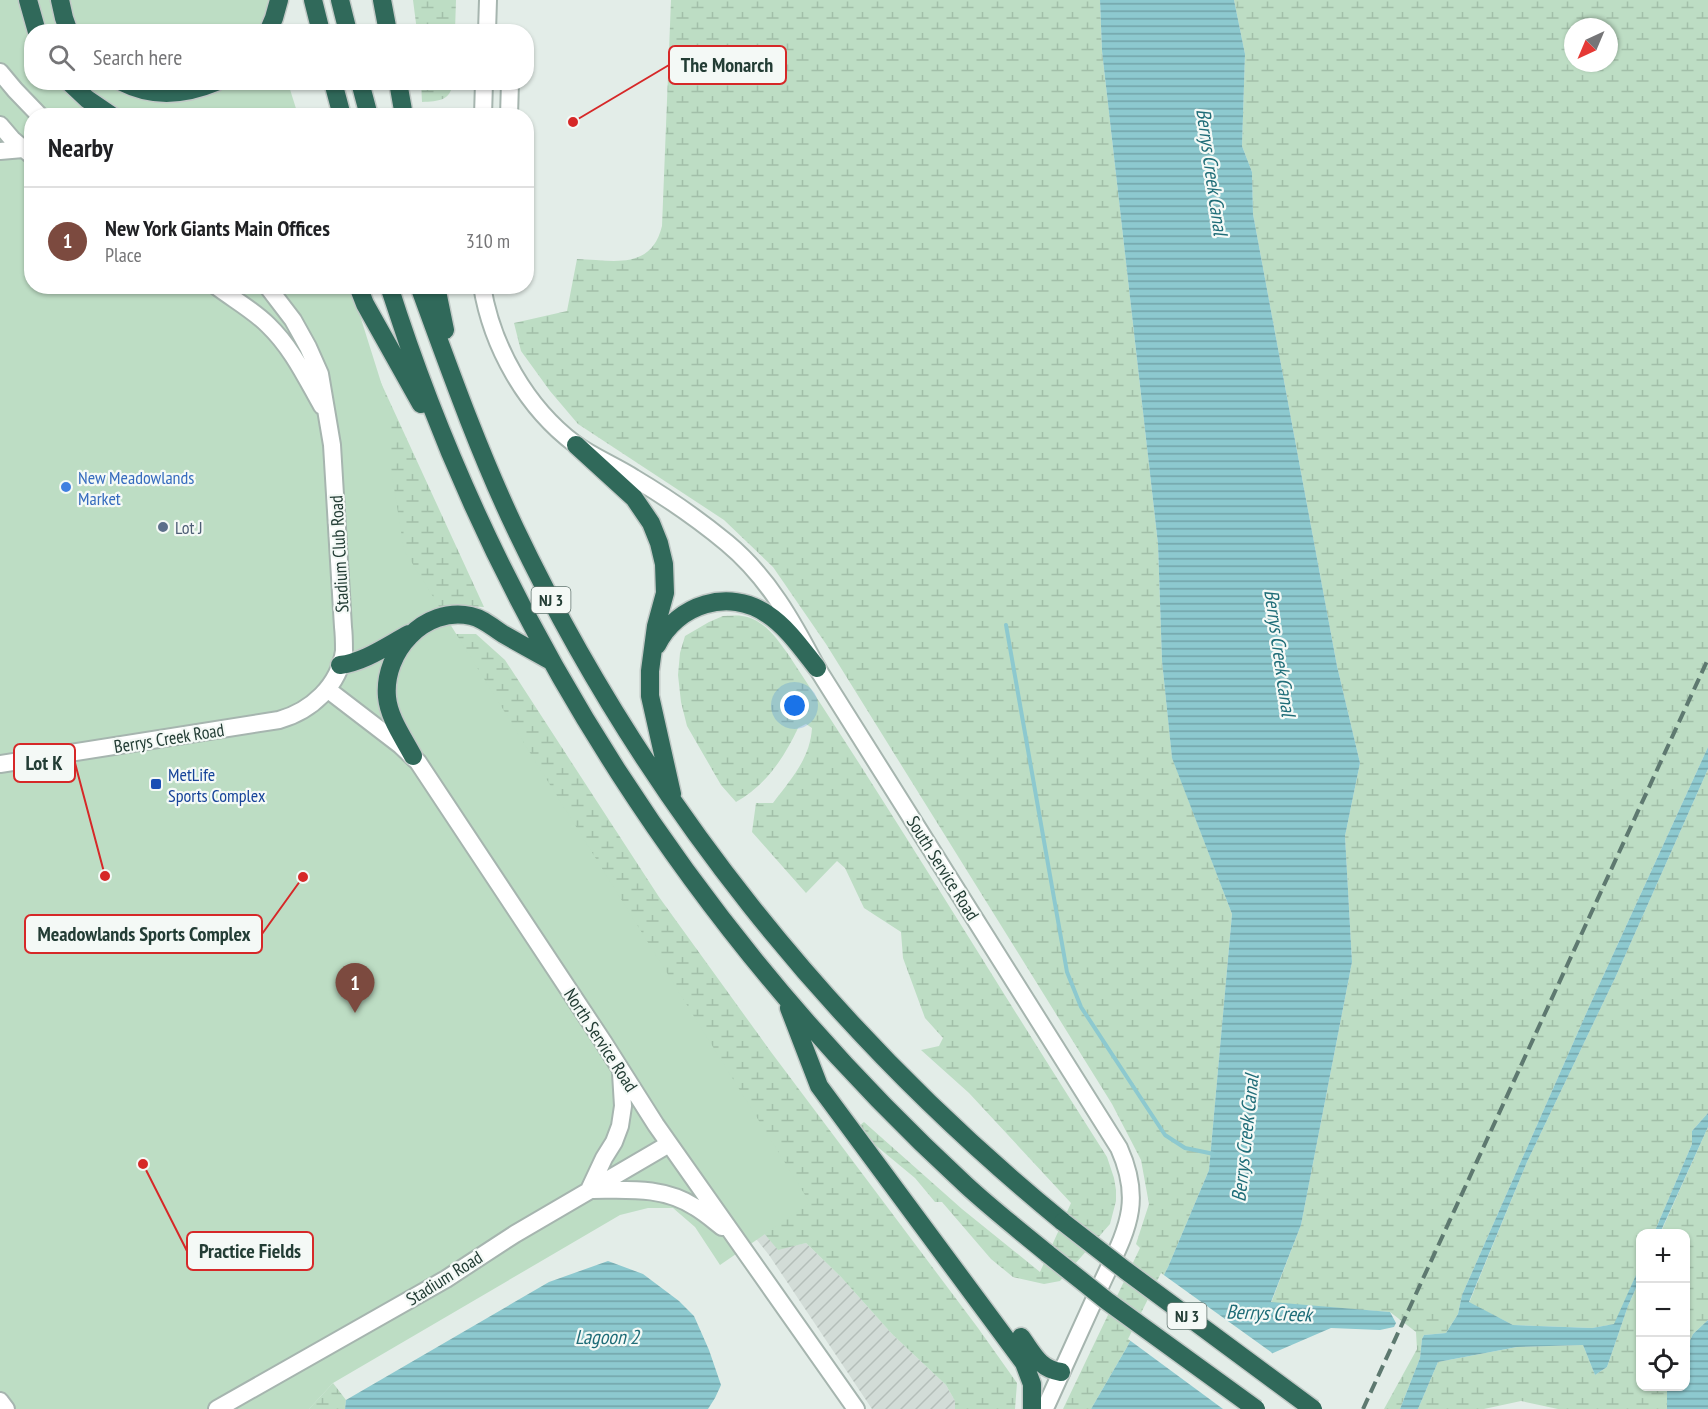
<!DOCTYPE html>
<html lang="en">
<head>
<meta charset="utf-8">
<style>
  :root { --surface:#fff; --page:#f6f6f6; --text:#202124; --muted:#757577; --line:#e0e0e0; --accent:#7c4a3f }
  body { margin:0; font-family:"PT Sans Narrow",sans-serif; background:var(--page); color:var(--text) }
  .controls { position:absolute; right:18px; bottom:18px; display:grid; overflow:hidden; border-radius:12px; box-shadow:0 2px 4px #0004 }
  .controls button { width:54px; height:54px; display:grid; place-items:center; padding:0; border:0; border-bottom:2px solid var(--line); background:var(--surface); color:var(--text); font:30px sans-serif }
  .compass { position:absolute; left:1564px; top:18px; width:54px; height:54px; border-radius:50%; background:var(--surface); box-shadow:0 2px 4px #0004; rotate:224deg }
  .you { position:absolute; left:795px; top:706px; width:21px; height:21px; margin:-15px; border:4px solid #fff; border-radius:50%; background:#1a73e8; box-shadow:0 0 0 9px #1a73e833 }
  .badge { display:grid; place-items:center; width:39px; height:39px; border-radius:50%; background:var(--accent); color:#fff; font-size:20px; font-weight:700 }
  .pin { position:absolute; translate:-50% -50px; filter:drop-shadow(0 2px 3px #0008) }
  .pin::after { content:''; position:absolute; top:32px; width:21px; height:18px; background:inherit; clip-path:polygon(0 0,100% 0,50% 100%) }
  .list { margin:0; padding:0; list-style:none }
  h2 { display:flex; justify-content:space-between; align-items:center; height:78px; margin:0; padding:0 24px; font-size:26px }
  h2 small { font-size:20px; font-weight:400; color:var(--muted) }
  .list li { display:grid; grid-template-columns:39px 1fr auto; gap:18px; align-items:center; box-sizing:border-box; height:108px; padding:0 24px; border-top:2px solid var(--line) }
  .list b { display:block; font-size:22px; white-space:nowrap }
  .list p { margin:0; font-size:20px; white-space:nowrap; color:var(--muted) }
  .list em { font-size:20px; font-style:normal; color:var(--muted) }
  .icon { flex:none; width:33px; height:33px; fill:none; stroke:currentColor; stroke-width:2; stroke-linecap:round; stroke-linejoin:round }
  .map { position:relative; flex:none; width:1708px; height:1409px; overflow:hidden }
  .search { position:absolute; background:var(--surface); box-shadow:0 2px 4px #0004; left:24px; top:24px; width:510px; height:66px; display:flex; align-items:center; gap:15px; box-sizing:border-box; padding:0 21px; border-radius:24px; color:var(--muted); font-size:22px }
  .panel { position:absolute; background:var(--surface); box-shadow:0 2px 4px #0004; left:24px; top:108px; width:510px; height:186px; border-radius:24px }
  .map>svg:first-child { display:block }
  .industrial { fill:url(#industrial-furrows) }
  .wetland { fill:url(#wetland-marsh); fill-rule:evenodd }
  .garden { fill:#bdddc4 }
  .water { fill:url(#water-rules) }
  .pier { fill:#e3ede8 }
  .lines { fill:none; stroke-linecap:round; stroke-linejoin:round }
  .stream { stroke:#8dc9cf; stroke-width:4 }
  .minor-casing { stroke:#a6b5af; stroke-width:20 }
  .highway-casing { stroke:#c1c9c6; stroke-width:21 }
  .minor { stroke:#fff; stroke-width:16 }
  .highway { stroke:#30695a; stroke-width:18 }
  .rail { stroke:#5e7970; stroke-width:4; stroke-dasharray:12 6; stroke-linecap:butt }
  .highway-bridge-casing { stroke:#c1c9c6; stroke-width:21; stroke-linecap:butt }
  .highway-bridge { stroke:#30695a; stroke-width:18 }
  .shop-dot { fill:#3f7fe0; stroke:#f4f9f6; stroke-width:2 }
  .service-dot { fill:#5c6f8a; stroke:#f4f9f6; stroke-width:2 }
  .transit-dot { fill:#1a4fb4; stroke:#f4f9f6; stroke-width:2 }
  .labels { text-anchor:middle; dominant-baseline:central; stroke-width:4.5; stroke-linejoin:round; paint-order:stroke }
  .shield { fill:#f4f9f6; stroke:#62756f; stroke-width:1.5 }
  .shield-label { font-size:16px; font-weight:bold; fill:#233d35 }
  .shop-label { font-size:18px; fill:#366cbe; stroke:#f4f9f6; text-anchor:start }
  .service-label { font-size:18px; fill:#4e5e75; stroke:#f4f9f6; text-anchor:start }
  .street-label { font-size:18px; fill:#233d35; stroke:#f4f9f6 }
  .transit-label { font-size:18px; fill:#164399; stroke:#f4f9f6; text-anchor:start }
  .water-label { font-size:20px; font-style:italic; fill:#1f6d78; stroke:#f4f9f6 }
  .leader { fill:none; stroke:#d62828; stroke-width:2 }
  .callout-dot { fill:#d62828; stroke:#f4f9f6; stroke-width:2 }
  .callout { fill:#f4f9f6; stroke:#d62828; stroke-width:2 }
  .callout-label { font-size:20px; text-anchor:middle; font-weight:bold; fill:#233d35 }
</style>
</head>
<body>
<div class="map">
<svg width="1708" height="1409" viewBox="0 0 1708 1409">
  <defs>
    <pattern id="industrial-furrows" width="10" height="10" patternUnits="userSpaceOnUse" patternTransform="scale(1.5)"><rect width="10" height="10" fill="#d2dcd7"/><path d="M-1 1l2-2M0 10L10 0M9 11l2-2" fill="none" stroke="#b4beb9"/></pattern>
    <pattern id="wetland-marsh" width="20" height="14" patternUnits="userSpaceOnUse" patternTransform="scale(1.5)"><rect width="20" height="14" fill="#bdddc4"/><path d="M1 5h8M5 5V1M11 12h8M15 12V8" fill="none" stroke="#a2bfa9"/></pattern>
    <pattern id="water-rules" width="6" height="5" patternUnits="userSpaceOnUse" patternTransform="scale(1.5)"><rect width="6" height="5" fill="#8dc9cf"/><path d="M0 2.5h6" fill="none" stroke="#73a4a9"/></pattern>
  </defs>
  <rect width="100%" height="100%" fill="#e3ede8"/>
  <path class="industrial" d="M756,1224l22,25 28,-6 35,34 51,57 54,51 9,16v8h-83l-103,-154 -20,-25z"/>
  <path class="wetland" d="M413,0h43l-1,31h-38z
    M671,0h429l2,51 56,493 4,117 10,96 60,157 -23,256 -41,97 -41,80 -36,62h-28l77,-161 -4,-4 13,-40 -8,-44 -29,-56 -286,-460 -53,-77 -49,-47 -146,-96 -28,-33 -29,-40 -7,-28 53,-12 10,-52c36,1 74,12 85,-33z
    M1234,0h474v747l-119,260 -127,288 -4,19 -12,19 -22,2 -2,4 -2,19 -20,51h-16l33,-60 -1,-17 -26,-20 -119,-9 30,-78 51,-263 -7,-126 15,-73 -23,-97 -84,-452 -1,-42 -10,-26 3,-92zM1573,27h36v36h-36z
    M421,83h32c-3,18 -14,18 -31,19z
    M337,287l147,320 -33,-2 -39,15z
    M723,616c6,0 13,-1 19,0 22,3 34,22 46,38 110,166 212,336 319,503l7,21 2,12v11l-6,23 -50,57 -16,3 -31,-7 -22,-18 -49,-57h-7l-20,-24 -41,-34 -15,-18 5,-4 98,87 78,63 31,-69 -102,-110 -48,-43 18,-4 4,-8 -18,-20 -22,-60 -2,-26 -37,-24 -19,-40 -8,-7 -31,32 -54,-61 4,-29h17c18,-24 37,-44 39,-75l-6,-4 -8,4c-14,30 -32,57 -62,74l-15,-17 -34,-59 -6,-24 -3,-27 2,-22 5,-17 24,-14z
    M449,634h27l29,26 154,237 112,155 207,276 39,55 -2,26h-60v-8l-9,-16 -54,-51 -51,-57 -35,-34 -28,7 -49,-58z
    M1708,769v344l-16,18v13l-38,89 -14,1v32l-25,58 -23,4 -79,-3 -44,-22 58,-141 89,-186z
    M1708,1127v193l-15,14 -7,15v-115h-26z
    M1640,1279v107l27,1v22h-109l-37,-8 -37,8h-66l20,-47 79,-15 66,-2 12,30 12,-8 21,-61z
    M333,1383l13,17 -1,9h-36z"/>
  <path class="garden" d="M0,0h268l8,31 -244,1v50l256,1 10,32 -266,1v170l319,1 40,127v55l13,81 406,653 -90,62 -25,-38 -22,-19h-25l-28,7 -287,168 -24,26h-309z"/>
  <path class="water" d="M1100,0h134l11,54 -3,92 10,26 1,42 84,452 23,97 -15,73 7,126 -51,263 -30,77 119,10 6,11 -2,4 -14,3 -49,-2 -58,25 -30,56h-152l36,-62 41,-80 41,-97 23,-256 -60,-156 -10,-97 -4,-117 -56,-493z
    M1708,747v22l-92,207 -89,186 -58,140 44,23 79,3 22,-4 26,-58v13l-12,27 -21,61 -12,8 -12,-30 -66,2 -79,15 -20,47h-18l20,-51 2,-19 2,-4 22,-2 12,-19 4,-19 127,-288z
    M1708,1113v14l-48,106h-6l38,-89v-13z
    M608,1261l35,13 36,27 15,15 15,34 12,35 -6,13 -7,11h-363l1,-9 203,-118z
    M1708,1320v89h-41v-22l19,-1v-37l7,-15z"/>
  <path class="pier" d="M1161,1273l114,82 -28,54h-24l-95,-70z"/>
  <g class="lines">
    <path class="stream" d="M1006,625l61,347 14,35 84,128 20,13 29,6"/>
    <g class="minor-casing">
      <path id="minor" d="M487,32l1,-32
        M0,72l15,18 25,26
        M483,116l1,-34
        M509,116l1,-34
        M0,125l12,14 20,17
        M0,151l23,-2
        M216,286c17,13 37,24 52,39 24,23 38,53 54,81
        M482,286c10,61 44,121 93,158 18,13 40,22 59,34 32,19 64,41 93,65 41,34 66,79 90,125l302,480c9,20 14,41 11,62 -4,27 -19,52 -30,77 -18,39 -35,78 -53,117l-4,5
        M327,689l73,56 18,17 186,281 52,82 200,284
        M0,764l279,-44c32,-9 60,-34 65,-69 0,-8 0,-16 -1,-24l-11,-182 -12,-71 -12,-27 -15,-27 -26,-34
        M589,1190l15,-32 10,-16 6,-16 3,-20 -2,-33
        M590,1190c36,0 73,-4 105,17 10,6 18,13 27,20
        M0,1401l6,8
        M217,1409l229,-130 69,-45 154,-90"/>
    </g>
    <g class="highway-casing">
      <path id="highway" d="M28,0l9,32
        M60,0l4,18 5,14
        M313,0l8,32
        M340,0l8,32
        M382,0l6,32
        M268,32l6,-14 5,-18
        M69,82l18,17 25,17
        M122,82c31,16 63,13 94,0
        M333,82l9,34
        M360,82l9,34
        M398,82l6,34
        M358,286l7,18 56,100
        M389,286c109,344 312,655 577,899 26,24 54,46 82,69
        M419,286c30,82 59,164 96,242 129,271 316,504 548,694
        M436,286l9,44
        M576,445l58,53 17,25 8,20 5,21 1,29 -9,33 -6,45v25l22,98
        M657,645c20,-41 72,-57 110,-31 20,13 35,35 50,54
        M340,665c25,-3 48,-20 69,-31
        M413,756c-10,-19 -24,-38 -26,-59 -4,-45 37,-91 84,-81 13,3 21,11 32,18 16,9 32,18 48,27
        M789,1008l30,78 205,277 8,21v25
        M1021,1337c12,16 18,32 40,35"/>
    </g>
    <use href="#minor" class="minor"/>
    <use href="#highway" class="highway"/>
    <path class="rail" d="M1363,1409l345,-750"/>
    <g class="highway-bridge-casing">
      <path id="highway-bridge" d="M1063,1222l62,48 188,139
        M1048,1254l59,47 149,108"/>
    </g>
    <use href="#highway-bridge" class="highway-bridge"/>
  </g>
  <circle class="shop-dot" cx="66" cy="487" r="6"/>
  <circle class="service-dot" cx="163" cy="527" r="6"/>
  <rect class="transit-dot" x="150" y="778" width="12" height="12" rx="3"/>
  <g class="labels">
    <g class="shield">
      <rect x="531.5" y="587" width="39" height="26" rx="4.5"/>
      <rect x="1167.5" y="1303" width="39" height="26" rx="4.5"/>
    </g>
    <g class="shield-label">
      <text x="551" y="600">NJ 3</text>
      <text x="1187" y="1316">NJ 3</text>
    </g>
    <g class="shop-label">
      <text x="78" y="477">New Meadowlands<tspan x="78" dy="21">Market</tspan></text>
    </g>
    <g class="service-label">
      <text x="175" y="527">Lot J</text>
    </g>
    <g class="street-label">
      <text transform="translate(339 554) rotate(-93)">Stadium Club Road</text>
      <text transform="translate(169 738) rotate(-9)">Berrys Creek Road</text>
      <text transform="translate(943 868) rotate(58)">South Service Road</text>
      <text transform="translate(601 1040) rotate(57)">North Service Road</text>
      <text transform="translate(444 1278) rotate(-32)">Stadium Road</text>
    </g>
    <g class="transit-label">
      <text x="168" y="774">MetLife<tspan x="168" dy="21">Sports Complex</tspan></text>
    </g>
    <g class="water-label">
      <text transform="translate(1212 172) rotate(82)">Berrys Creek Canal</text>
      <text transform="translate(1280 653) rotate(82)">Berrys Creek Canal</text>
      <text transform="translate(1245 1138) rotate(-84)">Berrys Creek Canal</text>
      <text transform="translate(1269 1313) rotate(2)">Berrys Creek</text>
      <text x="607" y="1337">Lagoon 2</text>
    </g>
  </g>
  <path class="leader" d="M573 122L669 65M105 876L75 763M303 877L262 934M143 1164L187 1251"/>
  <g class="callout-dot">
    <circle cx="573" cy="122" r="6"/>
    <circle cx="105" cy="876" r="6"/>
    <circle cx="303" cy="877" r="6"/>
    <circle cx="143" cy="1164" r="6"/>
  </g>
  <g class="callout">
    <rect x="669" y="46" width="117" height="38" rx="6"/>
    <rect x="14" y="744" width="61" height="38" rx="6"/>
    <rect x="25" y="915" width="237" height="38" rx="6"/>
    <rect x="187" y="1232" width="126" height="38" rx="6"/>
  </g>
  <g class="callout-label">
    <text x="727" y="72">The Monarch</text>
    <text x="44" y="770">Lot K</text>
    <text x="144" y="941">Meadowlands Sports Complex</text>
    <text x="250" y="1258">Practice Fields</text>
  </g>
</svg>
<div class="controls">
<button>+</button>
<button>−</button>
<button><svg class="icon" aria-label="locate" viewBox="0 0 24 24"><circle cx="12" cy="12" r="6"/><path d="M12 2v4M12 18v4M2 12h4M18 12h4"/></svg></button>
</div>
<svg class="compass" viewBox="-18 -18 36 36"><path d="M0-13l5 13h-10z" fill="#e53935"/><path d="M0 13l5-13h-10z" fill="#757577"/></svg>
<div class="you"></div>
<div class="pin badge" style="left:355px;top:1013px">1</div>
<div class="search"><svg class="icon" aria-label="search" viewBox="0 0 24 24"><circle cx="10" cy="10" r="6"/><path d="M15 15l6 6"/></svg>Search here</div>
<section class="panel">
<h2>Nearby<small></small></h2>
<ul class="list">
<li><span class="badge">1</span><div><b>New York Giants Main Offices</b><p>Place</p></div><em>310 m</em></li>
</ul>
</section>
</div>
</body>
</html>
